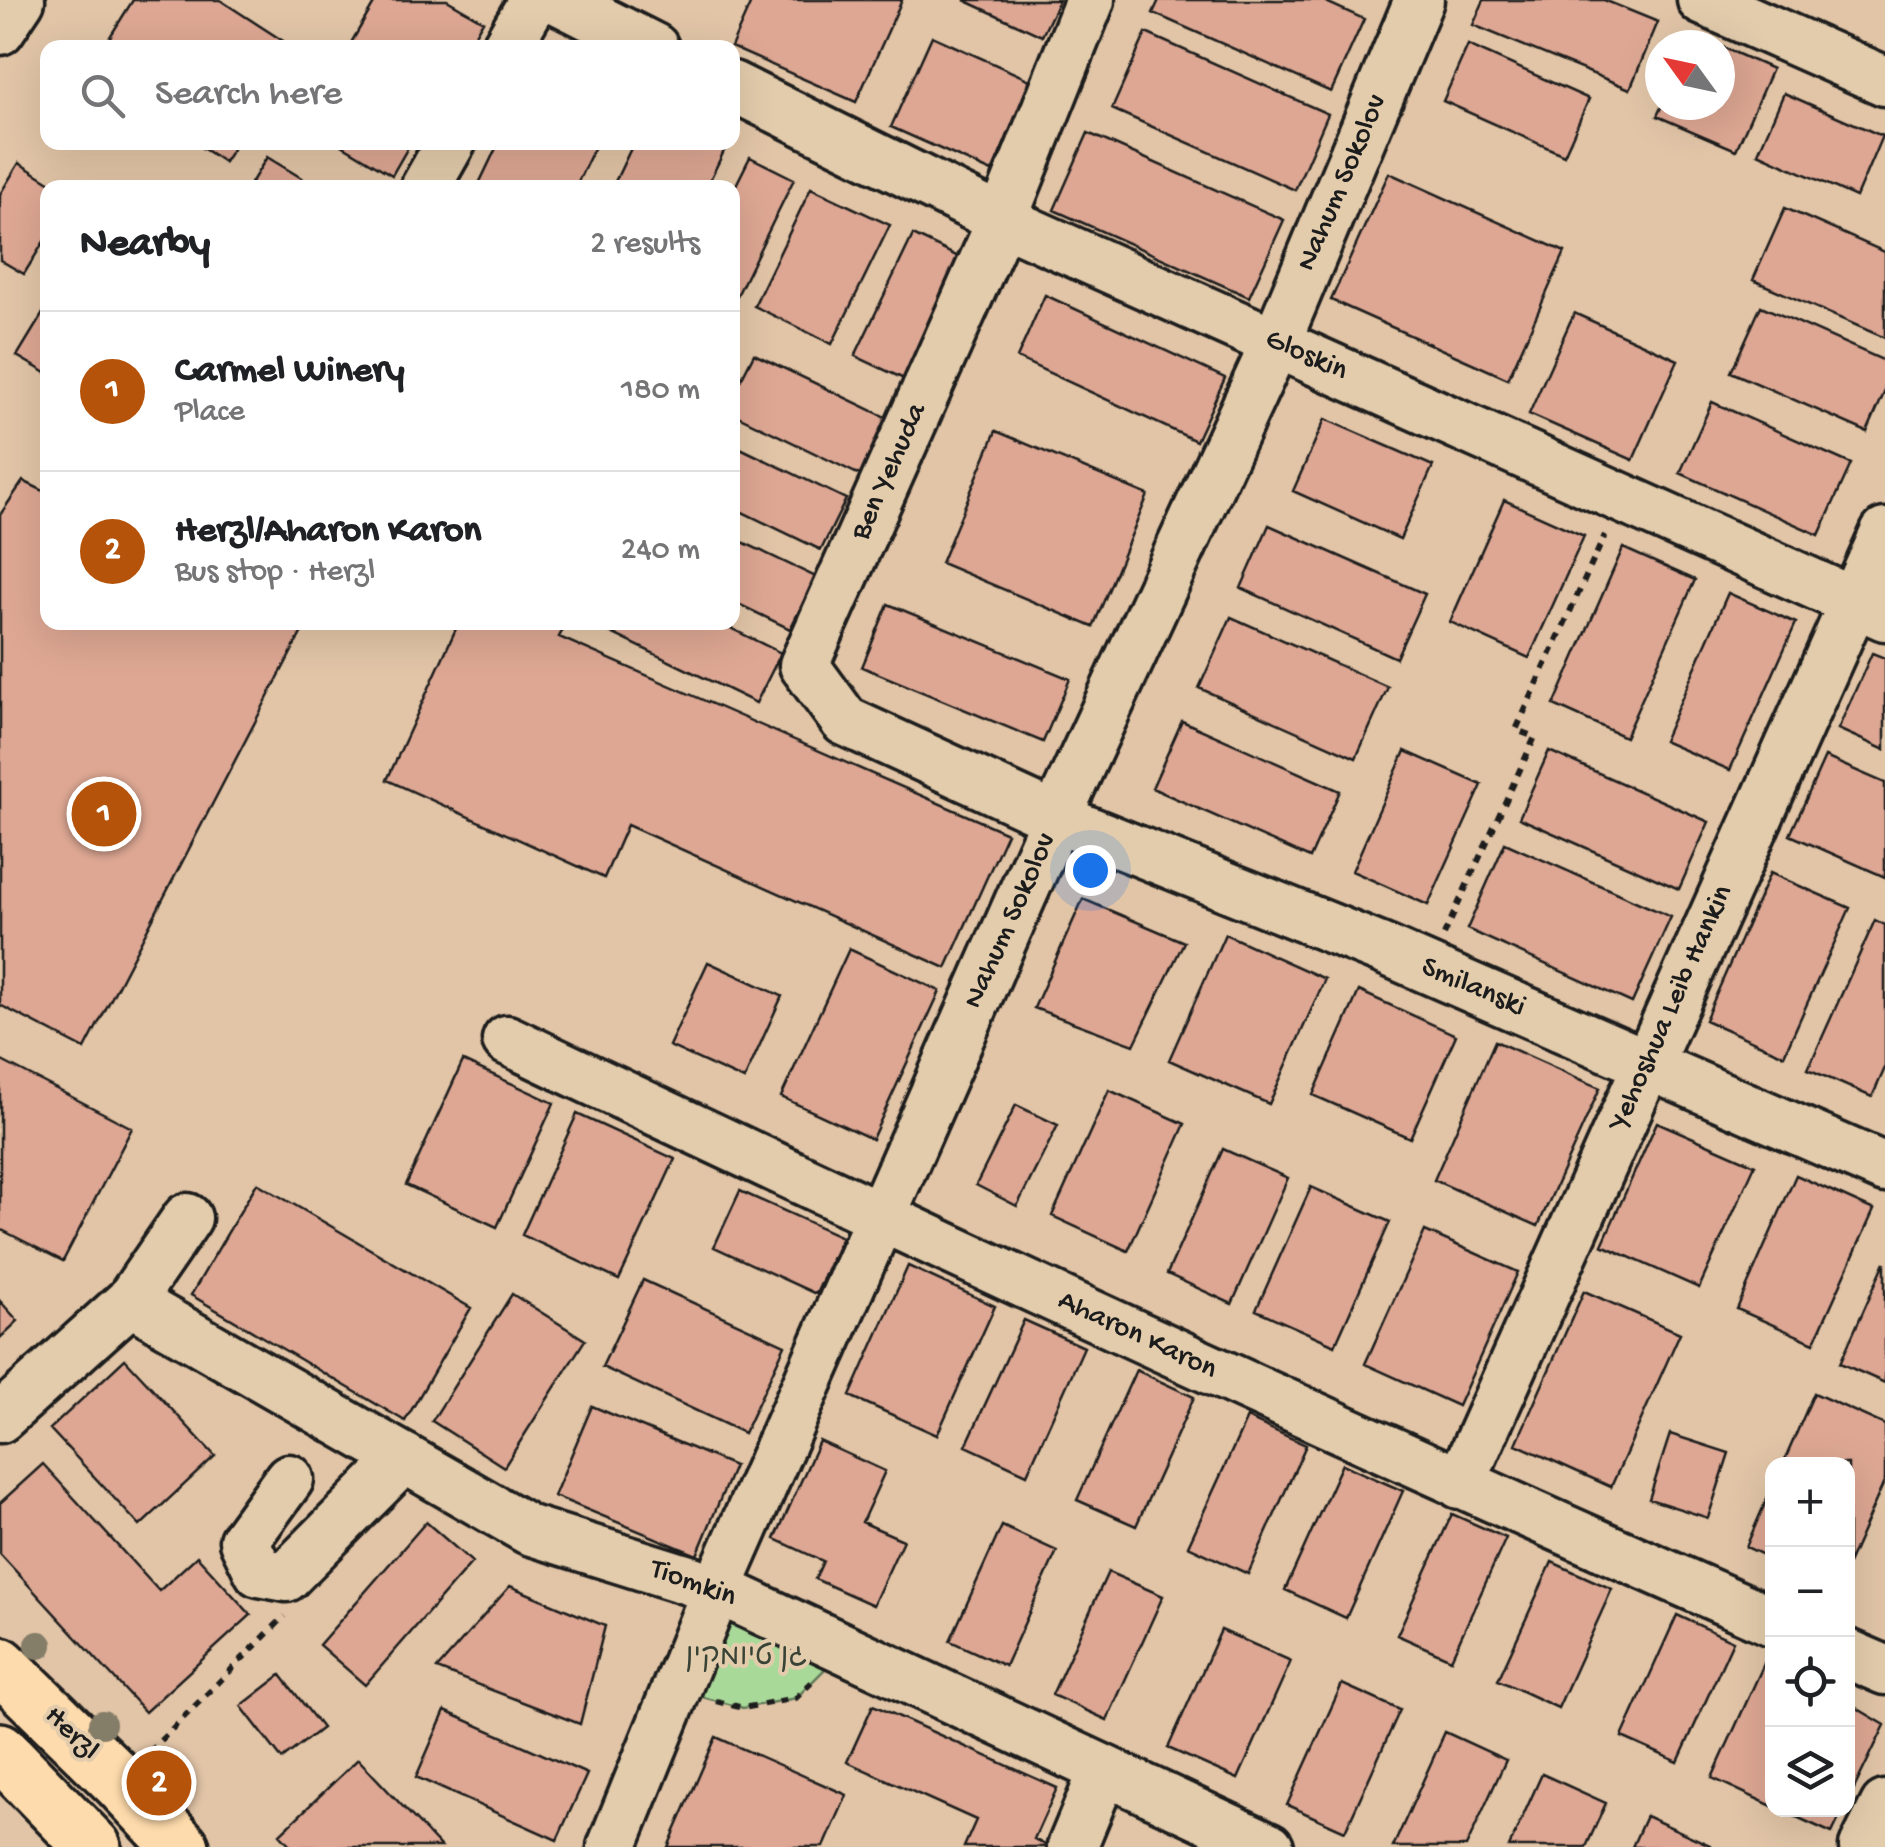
<!DOCTYPE html>
<html lang="en">
<head>
<meta charset="utf-8">
<style>
  :root { --surface:#fff; --page:#f6f6f6; --text:#202124; --muted:#757577; --line:#e0e0e0; --accent:#b45309 }
  body { margin:0; font-family:"Gochi Hand","Playpen Sans Hebrew",sans-serif; background:var(--page); color:var(--text) }
  .controls { position:absolute; right:30px; bottom:30px; display:grid; overflow:hidden; border-radius:20px; box-shadow:0 10px 40px #0002 }
  .controls button { width:90px; height:90px; display:grid; place-items:center; padding:0; border:0; border-bottom:2px solid var(--line); background:var(--surface); color:var(--text); font:50px sans-serif }
  .compass { position:absolute; left:1645px; top:30px; width:90px; height:90px; border-radius:50%; background:var(--surface); box-shadow:0 10px 40px #0002; rotate:303deg }
  .you { position:absolute; left:1090px; top:870px; width:35px; height:35px; margin:-25px; border:8px solid #fff; border-radius:50%; background:#1a73e8; box-shadow:0 0 0 15px #1a73e833 }
  .badge { display:grid; place-items:center; width:65px; height:65px; border-radius:50%; background:var(--accent); color:#fff; font-size:32px; font-weight:700 }
  .pin { position:absolute; translate:-50% -50%; border:5px solid #fff; box-shadow:0 2px 10px #0006 }
  .list { margin:0; padding:0; list-style:none }
  h2 { display:flex; justify-content:space-between; align-items:center; height:130px; margin:0; padding:0 40px; font-size:42px }
  h2 small { font-size:32px; font-weight:400; color:var(--muted) }
  .list li { display:grid; grid-template-columns:65px 1fr auto; gap:30px; align-items:center; box-sizing:border-box; height:160px; padding:0 40px; border-top:2px solid var(--line) }
  .list b { display:block; font-size:38px; white-space:nowrap }
  .list p { margin:0; font-size:32px; white-space:nowrap; color:var(--muted) }
  .list em { font-size:32px; font-style:normal; color:var(--muted) }
  .icon { flex:none; width:55px; height:55px; fill:none; stroke:currentColor; stroke-width:2; stroke-linecap:round; stroke-linejoin:round }
  .map { position:relative; flex:none; width:1885px; height:1847px; overflow:hidden }
  .search { position:absolute; background:var(--surface); box-shadow:0 10px 40px #0002; left:40px; top:40px; width:700px; height:110px; display:flex; align-items:center; gap:25px; box-sizing:border-box; padding:0 35px; border-radius:20px; color:var(--muted); font-size:38px }
  .panel { position:absolute; background:var(--surface); box-shadow:0 10px 40px #0002; left:40px; top:180px; width:700px; height:450px; border-radius:20px }
  .map>svg:first-child { display:block }
  .green { fill:#a9d999; stroke:#627a5a; stroke-width:2.5 }
  .building { fill:#dda793; stroke:#1c1c1c; stroke-width:2.5 }
  .lines { fill:none; stroke-linecap:round; stroke-linejoin:round }
  .minor-casing { stroke:#1c1c1c; stroke-width:55 }
  .major-casing { stroke:#1c1c1c; stroke-width:62 }
  .path { stroke:#1c1c1c; stroke-width:6; stroke-dasharray:8 8; stroke-linecap:butt }
  .minor { stroke:#e3ccac; stroke-width:48 }
  .major { stroke:#fedbac; stroke-width:55 }
  .tree { fill:#847d68 }
  .labels { text-anchor:middle; dominant-baseline:central; stroke-width:8; stroke-linejoin:round; paint-order:stroke }
  .street-label { font-size:30px; fill:#1c1c1c; stroke:#e3ccac }
  .park-label { font-size:30px; fill:#384235; stroke:#e3ccac }
</style>
</head>
<body>
<div class="map">
<svg width="1885" height="1847" viewBox="0 0 1885 1847">
  <rect width="100%" height="100%" fill="#e2c5a7"/>
  <filter id="ink" filterUnits="userSpaceOnUse"><feTurbulence type="fractalNoise" baseFrequency=".01" numOctaves="2"/><feDisplacementMap in="SourceGraphic" scale="20" xChannelSelector="R" yChannelSelector="G"/><feConvolveMatrix kernelMatrix="1 2 1 2 8 2 1 2 1" color-interpolation-filters="sRGB"/></filter>
  <g filter="url(#ink)">
    <path class="green" d="M717,1589l128,60 -49,49 -53,10 -67,-18z"/>
    <path class="building" d="M133,0h87l74,48h-191z
      M376,0h71l36,21 -16,27h-119z
      M752,0h150l-46,102 -125,-55z
      M964,0h95l-17,36z
      M1159,0h163l42,19 -33,73 -178,-79z
      M1484,0h120l54,22 -28,67 -157,-64z
      M1146,33l182,81 -33,76 -183,-81z
      M932,36l100,45 -40,91 -101,-45z
      M1468,45l121,54 -25,56 -121,-54z
      M1720,46l52,23 -36,81 -79,-34 5,-11h58z
      M1784,93l98,43 -26,61 -98,-44z
      M1088,133l196,87 -35,77 -195,-87z
      M193,142h44l-13,20z
      M337,142h74l-19,33z
      M499,142h98l-22,46h-98z
      M634,142h77l14,7 -19,39h-94z
      M267,157l51,31h-70z
      M750,157l44,22 -62,127v-113z
      M19,163l40,25h-11v47l-24,39 -24,-14v-66z
      M1389,173l176,79 -57,127 -177,-79z
      M811,188l79,37 -58,119 -78,-38z
      M1785,208l100,44v86l-132,-58z
      M913,235l52,25 -59,120 -51,-24z
      M1045,295l180,83 -29,63 -179,-83z
      M48,305v69l-31,-18z
      M1761,306l124,55v30l-18,41 -136,-60z
      M1574,313l104,47 -45,100 -104,-46z
      M754,354l140,67 -28,57 -134,-65v-16z
      M1712,402l139,62 -32,71 -139,-62z
      M1325,419l108,47 -33,73 -107,-48z
      M996,431l152,64 -55,132 -152,-64z
      M732,444l114,55 -25,51 -89,-43z
      M23,481l25,12v129h259l-222,427 -85,-44v-490z
      M1504,500l80,36 -55,122 -79,-36z
      M1269,525l156,69 -29,64 -155,-70z
      M732,537l84,40 -26,52 -58,-28z
      M1623,548l72,32 -70,157 -71,-32z
      M1728,593l68,30 -66,147 -67,-29z
      M888,604l182,75 -27,63 -181,-75z
      M1231,617l157,70 -32,71 -157,-70z
      M459,622h108l-8,15 448,196 -61,135 -319,-143 -23,53 -217,-98z
      M611,622h107l63,31 -25,50 -149,-72z
      M1872,653l13,5v92l-47,-21z
      M1182,721l158,70 -30,67 -158,-70z
      M1405,751l77,34 -54,120 -76,-34z
      M1549,751l160,71 -30,67 -160,-71z
      M1825,757l60,26v94l-95,-42z
      M1505,843l166,74 -39,86 -165,-74z
      M1770,873l80,35 -66,147 -79,-35z
      M1083,899l101,43 -50,103 -100,-37z
      M1875,920l10,5v143l-13,29 -64,-28z
      M1225,934l100,45 -56,125 -100,-44z
      M849,949l91,42 -68,148 -91,-42z
      M708,962l74,34 -38,84 -75,-34z
      M1359,991l97,44 -46,103 -97,-43z
      M1495,1041l105,47 -62,138 -104,-46z
      M0,1060l132,68 -69,133 -63,-32z
      M463,1061l91,42 -57,124 -91,-42z
      M1109,1090l76,34 -57,127 -76,-35z
      M1016,1105l42,20 -41,81 -41,-21z
      M577,1114l98,45 -56,121 -97,-45z
      M1657,1122l98,43 -56,123 -97,-43z
      M1223,1149l65,29 -56,126 -65,-30z
      M1796,1175l78,35 -60,133 -77,-34z
      M257,1183l214,125 -66,113 -214,-126z
      M1311,1187l79,35 -55,123 -79,-35z
      M740,1191l102,46 -26,57 -102,-47z
      M1425,1231l93,41 -60,134 -93,-42z
      M1885,1262v121l-45,-20z
      M908,1266l87,40 -58,129 -87,-39z
      M643,1280l142,65 -41,88 -142,-66z
      M1584,1291l96,42 -69,154 -95,-43z
      M512,1294l73,46 -81,127 -72,-46z
      M0,1301l18,20 -18,17z
      M1024,1320l60,27 -57,127 -61,-28z
      M125,1359l90,97 -75,70 -90,-97z
      M1136,1370l58,27 -58,129 -59,-26z
      M1814,1393l71,32v55l-37,84v-100h-65z
      M592,1406l142,60 -37,89 -143,-59z
      M1247,1418l59,27 -58,129 -60,-28z
      M1670,1434l59,19 -21,65 -59,-19z
      M819,1441l66,30 -23,51 41,18 -30,65 -58,-26 8,-18 -48,-22z
      M43,1464l116,127 38,-35 54,59 -106,97 -145,-158v-51z
      M1342,1464l61,27 -57,127 -61,-28z
      M1772,1487v72l-26,-12z
      M1452,1514l54,24 -55,121 -54,-24z
      M426,1522l46,40 -107,123 -46,-40z
      M1002,1526l55,25 -52,115 -55,-25z
      M1552,1562l60,27 -54,119 -60,-28z
      M1108,1572l55,24 -56,124 -55,-25z
      M510,1586l95,40 -25,98 -143,-55z
      M1677,1615l56,26 -55,121 -56,-25z
      M1221,1630l70,31 -53,118 -70,-31z
      M1767,1657l5,3v146l-60,-28z
      M281,1675l41,53 -40,31 -41,-53z
      M1342,1684l58,26 -55,121 -58,-26z
      M1848,1703l37,22 -37,76z
      M873,1705l184,83 -23,51 15,8h-85l12,-27 -129,-58z
      M445,1711l142,63 -30,66 -141,-63z
      M1445,1732l61,28 -40,87h-73z
      M716,1737l131,58 -23,52h-156z
      M358,1759l83,88h-149l-12,-13z
      M1542,1774l64,29 -20,44h-77z
      M1781,1810h62l-11,23z
      M1646,1816l64,29v2h-78z"/>
    <g class="lines">
      <g class="minor-casing">
        <path id="minor" d="M559,0l95,48
          M1090,0l-88,220 -198,445 41,56 211,97 329,132 500,218
          M1702,0l183,81
          M0,30l20,-30
          M506,48l28,-48
          M732,86l270,134 883,396
          M425,188l26,-46
          M507,1040c419,200 840,395 1265,581
          M130,1301l399,229 188,59 552,258
          M0,1418l130,-117 57,-83
          M289,1479l-45,62 15,31 27,5 118,-119
          M1460,1484l425,-951
          M1848,1654l37,16
          M612,1847l105,-258 339,-771 220,-476 143,-342
          M1072,1847l31,-75
          M1864,1847l21,-42"/>
      </g>
      <g class="major-casing">
        <path id="major" d="M0,1665l120,117 61,65
          M0,1751l93,96"/>
      </g>
      <path class="path" d="M1444,935l91,-198 -19,-7 89,-195
        M716,1701l27,7 53,-10 18,-18
        M149,1752l136,-136"/>
      <use href="#minor" class="minor"/>
      <use href="#major" class="major"/>
    </g>
    <g class="tree">
      <circle cx="39" cy="1645" r="14"/>
      <circle cx="102" cy="1724" r="14"/>
    </g>
  </g>
  <g class="labels">
    <g class="street-label">
      <text transform="translate(1343 183) rotate(-67)">Nahum Sokolov</text>
      <text transform="translate(1306 356) rotate(24)">Gloskin</text>
      <text transform="translate(890 472) rotate(-66)">Ben Yehuda</text>
      <text transform="translate(1011 921) rotate(-66)">Nahum Sokolov</text>
      <text transform="translate(1473 988) rotate(23)">Smilanski</text>
      <text transform="translate(1672 1008) rotate(-66)">Yehoshua Leib Hankin</text>
      <text transform="translate(1137 1336) rotate(25)">Aharon Karon</text>
      <text transform="translate(693 1584) rotate(20)">Tiomkin</text>
      <text transform="translate(71 1734) rotate(44)">Herzl</text>
    </g>
    <g class="park-label">
      <text x="746" y="1658">גן טיומקין</text>
    </g>
  </g>
</svg>
<div class="controls">
<button>+</button>
<button>−</button>
<button><svg class="icon" aria-label="locate" viewBox="0 0 24 24"><circle cx="12" cy="12" r="6"/><path d="M12 2v4M12 18v4M2 12h4M18 12h4"/></svg></button>
<button><svg class="icon" aria-label="layers" viewBox="0 0 24 24"><path d="M12 4l9 5-9 5-9-5zM3 14l9 5 9-5"/></svg></button>
</div>
<svg class="compass" viewBox="-18 -18 36 36"><path d="M0-13l5 13h-10z" fill="#e53935"/><path d="M0 13l5-13h-10z" fill="#757577"/></svg>
<div class="you"></div>
<div class="pin badge" style="left:104px;top:814px">1</div>
<div class="pin badge" style="left:159px;top:1783px">2</div>
<div class="search"><svg class="icon" aria-label="search" viewBox="0 0 24 24"><circle cx="10" cy="10" r="6"/><path d="M15 15l6 6"/></svg>Search here</div>
<section class="panel">
<h2>Nearby<small>2 results</small></h2>
<ul class="list">
<li><span class="badge">1</span><div><b>Carmel Winery</b><p>Place</p></div><em>180 m</em></li>
<li><span class="badge">2</span><div><b>Herzl/Aharon Karon</b><p>Bus stop · Herzl</p></div><em>240 m</em></li>
</ul>
</section>
</div>
</body>
</html>
